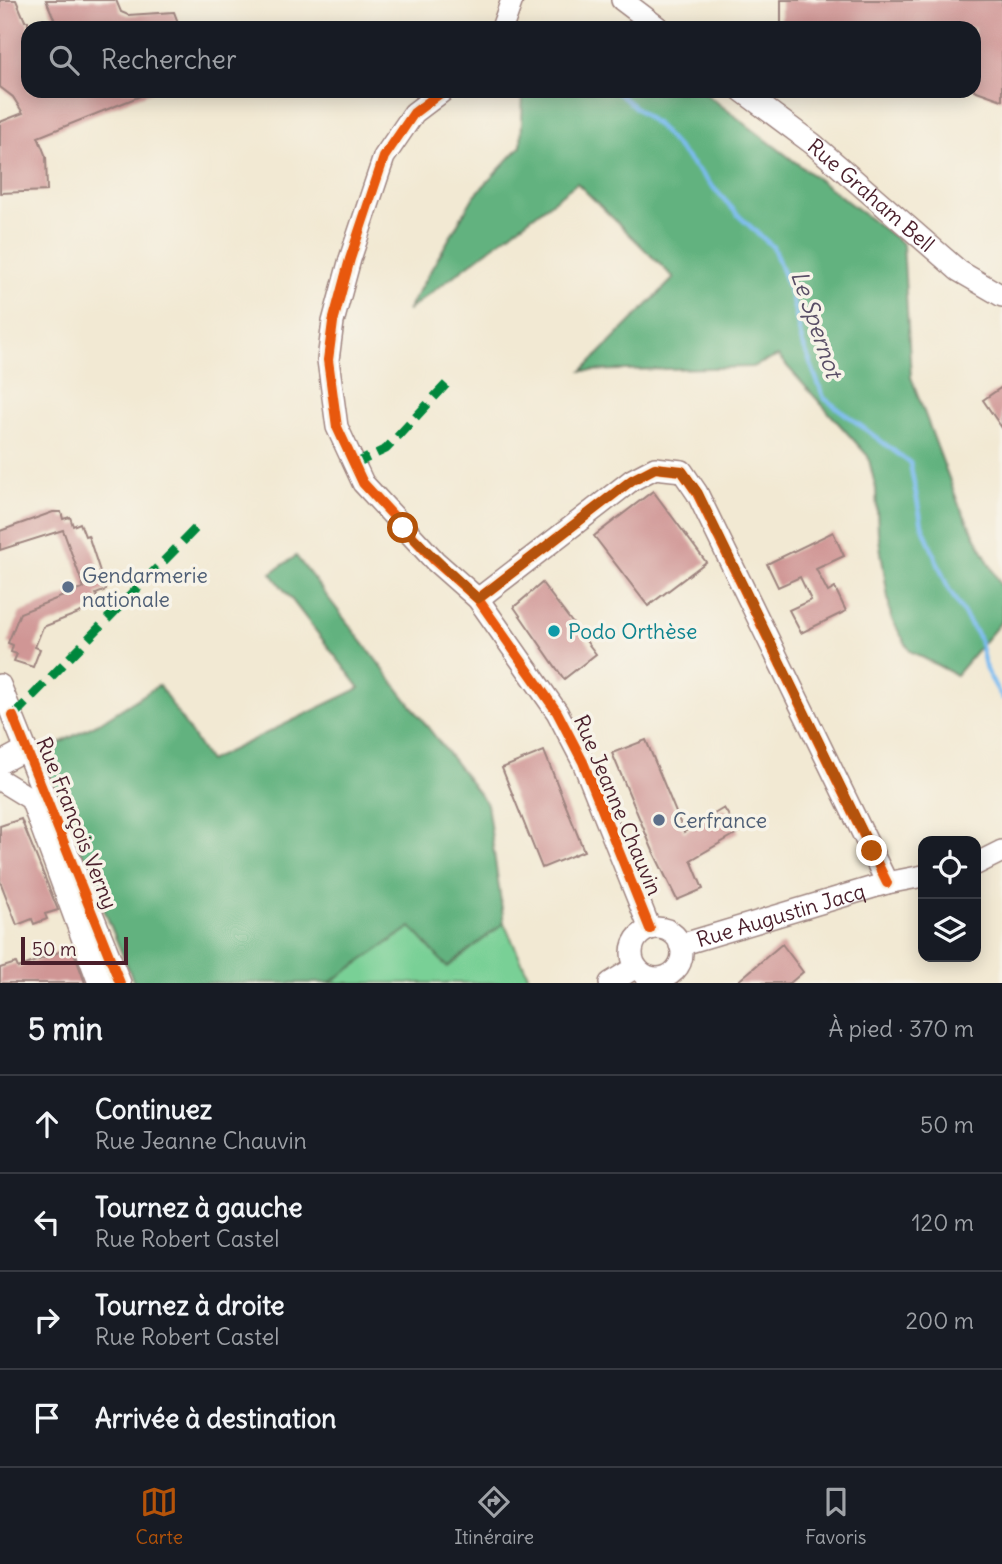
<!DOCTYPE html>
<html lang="fr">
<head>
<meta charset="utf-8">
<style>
  :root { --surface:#171b24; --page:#242831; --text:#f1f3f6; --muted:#9ea1a6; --line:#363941; --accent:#b45309 }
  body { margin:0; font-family:Delius,sans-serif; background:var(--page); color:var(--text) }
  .controls { position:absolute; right:21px; bottom:21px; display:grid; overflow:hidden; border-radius:14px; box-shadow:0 4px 18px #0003 }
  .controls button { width:63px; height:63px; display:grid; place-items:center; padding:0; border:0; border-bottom:2px solid var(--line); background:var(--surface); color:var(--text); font:35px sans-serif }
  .scale { position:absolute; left:21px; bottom:18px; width:107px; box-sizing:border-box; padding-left:7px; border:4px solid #4a1f2b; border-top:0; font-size:19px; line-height:24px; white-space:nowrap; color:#4a1f2b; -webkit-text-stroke:5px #f7f3e8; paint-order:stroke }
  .stop { position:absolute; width:21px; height:21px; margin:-16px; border:5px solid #b45309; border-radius:50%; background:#fff }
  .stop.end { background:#b45309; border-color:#fff; box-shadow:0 2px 7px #0008 }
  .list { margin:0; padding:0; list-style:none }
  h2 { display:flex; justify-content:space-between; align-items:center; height:91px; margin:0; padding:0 28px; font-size:30px }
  h2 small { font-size:23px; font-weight:400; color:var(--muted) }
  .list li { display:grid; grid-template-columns:46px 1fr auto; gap:21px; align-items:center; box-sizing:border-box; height:98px; padding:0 28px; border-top:2px solid var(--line) }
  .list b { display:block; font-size:26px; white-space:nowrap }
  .list p { margin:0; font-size:23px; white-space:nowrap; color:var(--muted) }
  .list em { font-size:23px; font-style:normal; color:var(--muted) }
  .icon { flex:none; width:38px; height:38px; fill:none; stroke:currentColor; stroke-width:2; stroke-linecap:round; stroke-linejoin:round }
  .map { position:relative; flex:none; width:1002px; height:983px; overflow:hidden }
  .search { position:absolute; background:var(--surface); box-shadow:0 4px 18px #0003; left:21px; right:21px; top:21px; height:77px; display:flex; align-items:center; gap:18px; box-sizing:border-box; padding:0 24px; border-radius:21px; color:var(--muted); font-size:26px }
  .sheet { height:483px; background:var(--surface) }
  nav { display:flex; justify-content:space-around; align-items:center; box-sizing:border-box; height:98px; border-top:2px solid var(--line); background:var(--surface); font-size:19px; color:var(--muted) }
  nav a { display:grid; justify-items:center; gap:4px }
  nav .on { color:var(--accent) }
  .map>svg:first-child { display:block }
  .green { fill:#79d096; stroke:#627860; stroke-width:2 }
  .forest { fill:#62b27f; stroke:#566855; stroke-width:2 }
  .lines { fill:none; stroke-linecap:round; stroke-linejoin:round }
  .stream { stroke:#7cbcf0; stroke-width:4.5 }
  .building { fill:#d09695 }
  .minor-casing { stroke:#9e847f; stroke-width:24 }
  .minor { stroke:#fff; stroke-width:21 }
  .quiet { stroke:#00873e; stroke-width:9; stroke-dasharray:18 9; stroke-linecap:butt }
  .cycleway-casing { stroke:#f7f3e8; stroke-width:15 }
  .cycleway { stroke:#e8590c; stroke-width:10 }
  .route { stroke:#b45309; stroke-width:9 }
  .service-dot { fill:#5c6f8a; stroke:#f7f3e8; stroke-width:2.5 }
  .culture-dot { fill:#0f9aa8; stroke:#f7f3e8; stroke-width:2.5 }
  .labels { text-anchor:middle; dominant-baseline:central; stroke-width:7; stroke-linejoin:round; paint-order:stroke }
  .street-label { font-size:21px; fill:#4a1f2b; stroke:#f7f3e8 }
  .service-label { font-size:21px; fill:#4e5e75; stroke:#f7f3e8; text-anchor:start }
  .culture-label { font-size:21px; fill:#0d838f; stroke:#f7f3e8; text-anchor:start }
  .water-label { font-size:23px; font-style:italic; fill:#594e66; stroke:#f7f3e8 }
</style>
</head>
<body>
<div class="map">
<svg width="1002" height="983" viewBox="0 0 1002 983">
  <rect width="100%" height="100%" fill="#f7f3e8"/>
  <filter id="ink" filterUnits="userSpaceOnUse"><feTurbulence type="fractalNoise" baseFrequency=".0143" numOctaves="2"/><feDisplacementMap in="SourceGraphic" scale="14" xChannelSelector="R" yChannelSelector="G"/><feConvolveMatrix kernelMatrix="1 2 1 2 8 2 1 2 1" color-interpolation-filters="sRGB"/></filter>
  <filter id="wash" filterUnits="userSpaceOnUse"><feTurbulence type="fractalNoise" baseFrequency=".00686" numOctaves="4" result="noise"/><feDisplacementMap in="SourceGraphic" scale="28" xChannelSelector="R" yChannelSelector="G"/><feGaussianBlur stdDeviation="1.57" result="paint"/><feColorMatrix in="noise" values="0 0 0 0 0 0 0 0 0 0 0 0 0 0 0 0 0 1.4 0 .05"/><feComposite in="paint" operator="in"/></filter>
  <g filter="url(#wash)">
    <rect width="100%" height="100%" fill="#f2e9d3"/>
    <path class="green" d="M504,923l26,56 -6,4h-195l82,-56 37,40z"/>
    <path class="forest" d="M523,91h179l201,153 8,133 48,128 43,83v33l-46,54 -46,-24 -19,-33 -13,-86 -2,-43 -8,-33 -90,-100 -26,11 -170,4 92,-93 -97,-95 -170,128 67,-115 47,-50z
      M296,556l191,248 17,119 -57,44 -36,-40 -82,56h-195l-94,-230 61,-31 58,-37 50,76 151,-73 -89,-115z"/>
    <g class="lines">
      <path class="stream" d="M615,91l42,34 83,92 33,30 18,47 11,48 22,56 86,65 12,62 26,63 31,50 7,32 16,28"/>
    </g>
    <g id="blocks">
      <path class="building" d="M0,0h16l9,21h3v70h125l-115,46 8,20 1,34 -47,2v-71l23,-9 -10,-16 -13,-10z
        M46,0h70l5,12 7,3 46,-3 6,16h-122z
        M781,0h221v100l-28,-10v-62h-193z
        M1002,387v41l-19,-28z
        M653,491l53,71 -58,44 -54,-70z
        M53,512h8l2,7 7,-2 3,9 7,-3 5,13 3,-1 18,55 -10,4 2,5 -10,8 1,2 -46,18 -8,20 5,2 -7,18 -19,-6 3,-7 -6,-2 2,-7 -5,-2 12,-30 64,-25 -21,-58 -63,20v-19z
        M833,532l11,24 -28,13 12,23 7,-4 11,23 -45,22 -12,-23 22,-10 -11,-23 -22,10 -11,-23z
        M542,583l54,71 -32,25 -50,-72z
        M646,740l38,92 40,-24 15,24 -48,28 12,29 -26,11 -24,-49 -41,-98z
        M544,751l40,100 -42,17 -40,-100z
        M21,819l37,91 -13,4 2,5 -13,5 -2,-5 -15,6 -17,-44v-55z
        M782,944l21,28 -13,11h-54z
        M72,947l13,36h-85v-15l16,-5 2,5z"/>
    </g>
  </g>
  <g filter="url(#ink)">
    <use href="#blocks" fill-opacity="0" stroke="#9e847f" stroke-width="2"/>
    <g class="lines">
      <g class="minor-casing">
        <g id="minor">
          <path d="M622,0l37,28"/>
          <path d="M502,28l10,-28"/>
          <path d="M443,91l-29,22 -30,44 -34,102 -17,63 -5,38 9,67 26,56 72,78 43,38 79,113 26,50 67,167"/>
          <path id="s1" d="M742,91l71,53 146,127 43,25"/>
          <path d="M478,599l154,-119 23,-12 27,3 15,22 190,390"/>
          <path d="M0,685l120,298"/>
          <path d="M0,763l26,-14"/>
          <path d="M0,780l31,19 68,184"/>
          <path d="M976,864l26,-13"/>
          <circle cx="657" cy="953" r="25"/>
          <path id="s2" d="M680,945l207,-62 36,-7"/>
          <path d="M610,983l26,-16"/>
        </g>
      </g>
      <use href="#minor" class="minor"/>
      <path class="quiet" d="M352,465l34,-16 66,-71
        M13,716l183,-188"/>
      <g class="cycleway-casing">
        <path id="cycleway" d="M443,91l-29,22 -30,44 -34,102 -17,63 -5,38 9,67 26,56 72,78 43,38 79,113 26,50 67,167
          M478,599l154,-119 23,-12 27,3 15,22 190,390
          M13,716l107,267"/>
      </g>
      <use href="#cycleway" class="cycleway"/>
    </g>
  </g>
  <g class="lines" filter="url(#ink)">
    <path class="route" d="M403,528l75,71 154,-119 23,-12 27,3 16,22 174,358"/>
  </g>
  <g class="service-dot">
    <circle cx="68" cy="587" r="7"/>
    <circle cx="659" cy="820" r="7"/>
  </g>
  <circle class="culture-dot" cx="554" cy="631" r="7"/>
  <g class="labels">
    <g class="street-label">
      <text stroke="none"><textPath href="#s1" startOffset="166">Rue Graham Bell</textPath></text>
      <text transform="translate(618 805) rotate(67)">Rue Jeanne Chauvin</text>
      <text transform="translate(77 823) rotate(68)">Rue François Verny</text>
      <text stroke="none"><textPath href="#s2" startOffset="105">Rue Augustin Jacq</textPath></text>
    </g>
    <g class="service-label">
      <text x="82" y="575">Gendarmerie<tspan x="82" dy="24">nationale</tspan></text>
      <text x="673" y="820">Cerfrance</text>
    </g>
    <g class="culture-label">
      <text x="568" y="631">Podo Orthèse</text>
    </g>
    <g class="water-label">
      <text transform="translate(817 324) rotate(71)">Le Spernot</text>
    </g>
  </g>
</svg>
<div class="controls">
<button><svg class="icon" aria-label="locate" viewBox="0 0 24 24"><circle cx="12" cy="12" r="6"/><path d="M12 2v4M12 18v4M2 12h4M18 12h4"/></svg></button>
<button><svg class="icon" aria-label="layers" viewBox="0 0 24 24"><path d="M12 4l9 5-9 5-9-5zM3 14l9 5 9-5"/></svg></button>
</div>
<div class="scale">50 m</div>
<div class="stop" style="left:403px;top:528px"></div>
<div class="stop end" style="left:872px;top:851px"></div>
<div class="search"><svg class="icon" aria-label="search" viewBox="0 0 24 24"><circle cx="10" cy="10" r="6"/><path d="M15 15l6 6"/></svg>Rechercher</div>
</div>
<section class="sheet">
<h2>5 min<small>À pied · 370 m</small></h2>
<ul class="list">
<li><svg class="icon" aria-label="ahead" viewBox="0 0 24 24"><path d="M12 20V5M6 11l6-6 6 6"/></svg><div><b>Continuez</b><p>Rue Jeanne Chauvin</p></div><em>50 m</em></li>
<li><svg class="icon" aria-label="left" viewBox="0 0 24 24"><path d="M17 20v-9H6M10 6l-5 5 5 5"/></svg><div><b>Tournez à gauche</b><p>Rue Robert Castel</p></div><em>120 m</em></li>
<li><svg class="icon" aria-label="right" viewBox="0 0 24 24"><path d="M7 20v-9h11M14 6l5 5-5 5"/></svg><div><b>Tournez à droite</b><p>Rue Robert Castel</p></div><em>200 m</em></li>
<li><svg class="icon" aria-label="arrive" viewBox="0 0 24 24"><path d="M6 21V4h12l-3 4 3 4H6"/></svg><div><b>Arrivée à destination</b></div></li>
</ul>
</section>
<nav>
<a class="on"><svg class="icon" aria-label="map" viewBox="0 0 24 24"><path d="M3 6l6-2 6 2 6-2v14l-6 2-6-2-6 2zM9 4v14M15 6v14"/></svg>Carte</a>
<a><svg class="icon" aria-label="directions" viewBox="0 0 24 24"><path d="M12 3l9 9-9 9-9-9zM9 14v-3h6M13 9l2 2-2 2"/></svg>Itinéraire</a>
<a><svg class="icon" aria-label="saved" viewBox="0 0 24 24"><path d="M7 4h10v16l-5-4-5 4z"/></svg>Favoris</a>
</nav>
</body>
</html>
